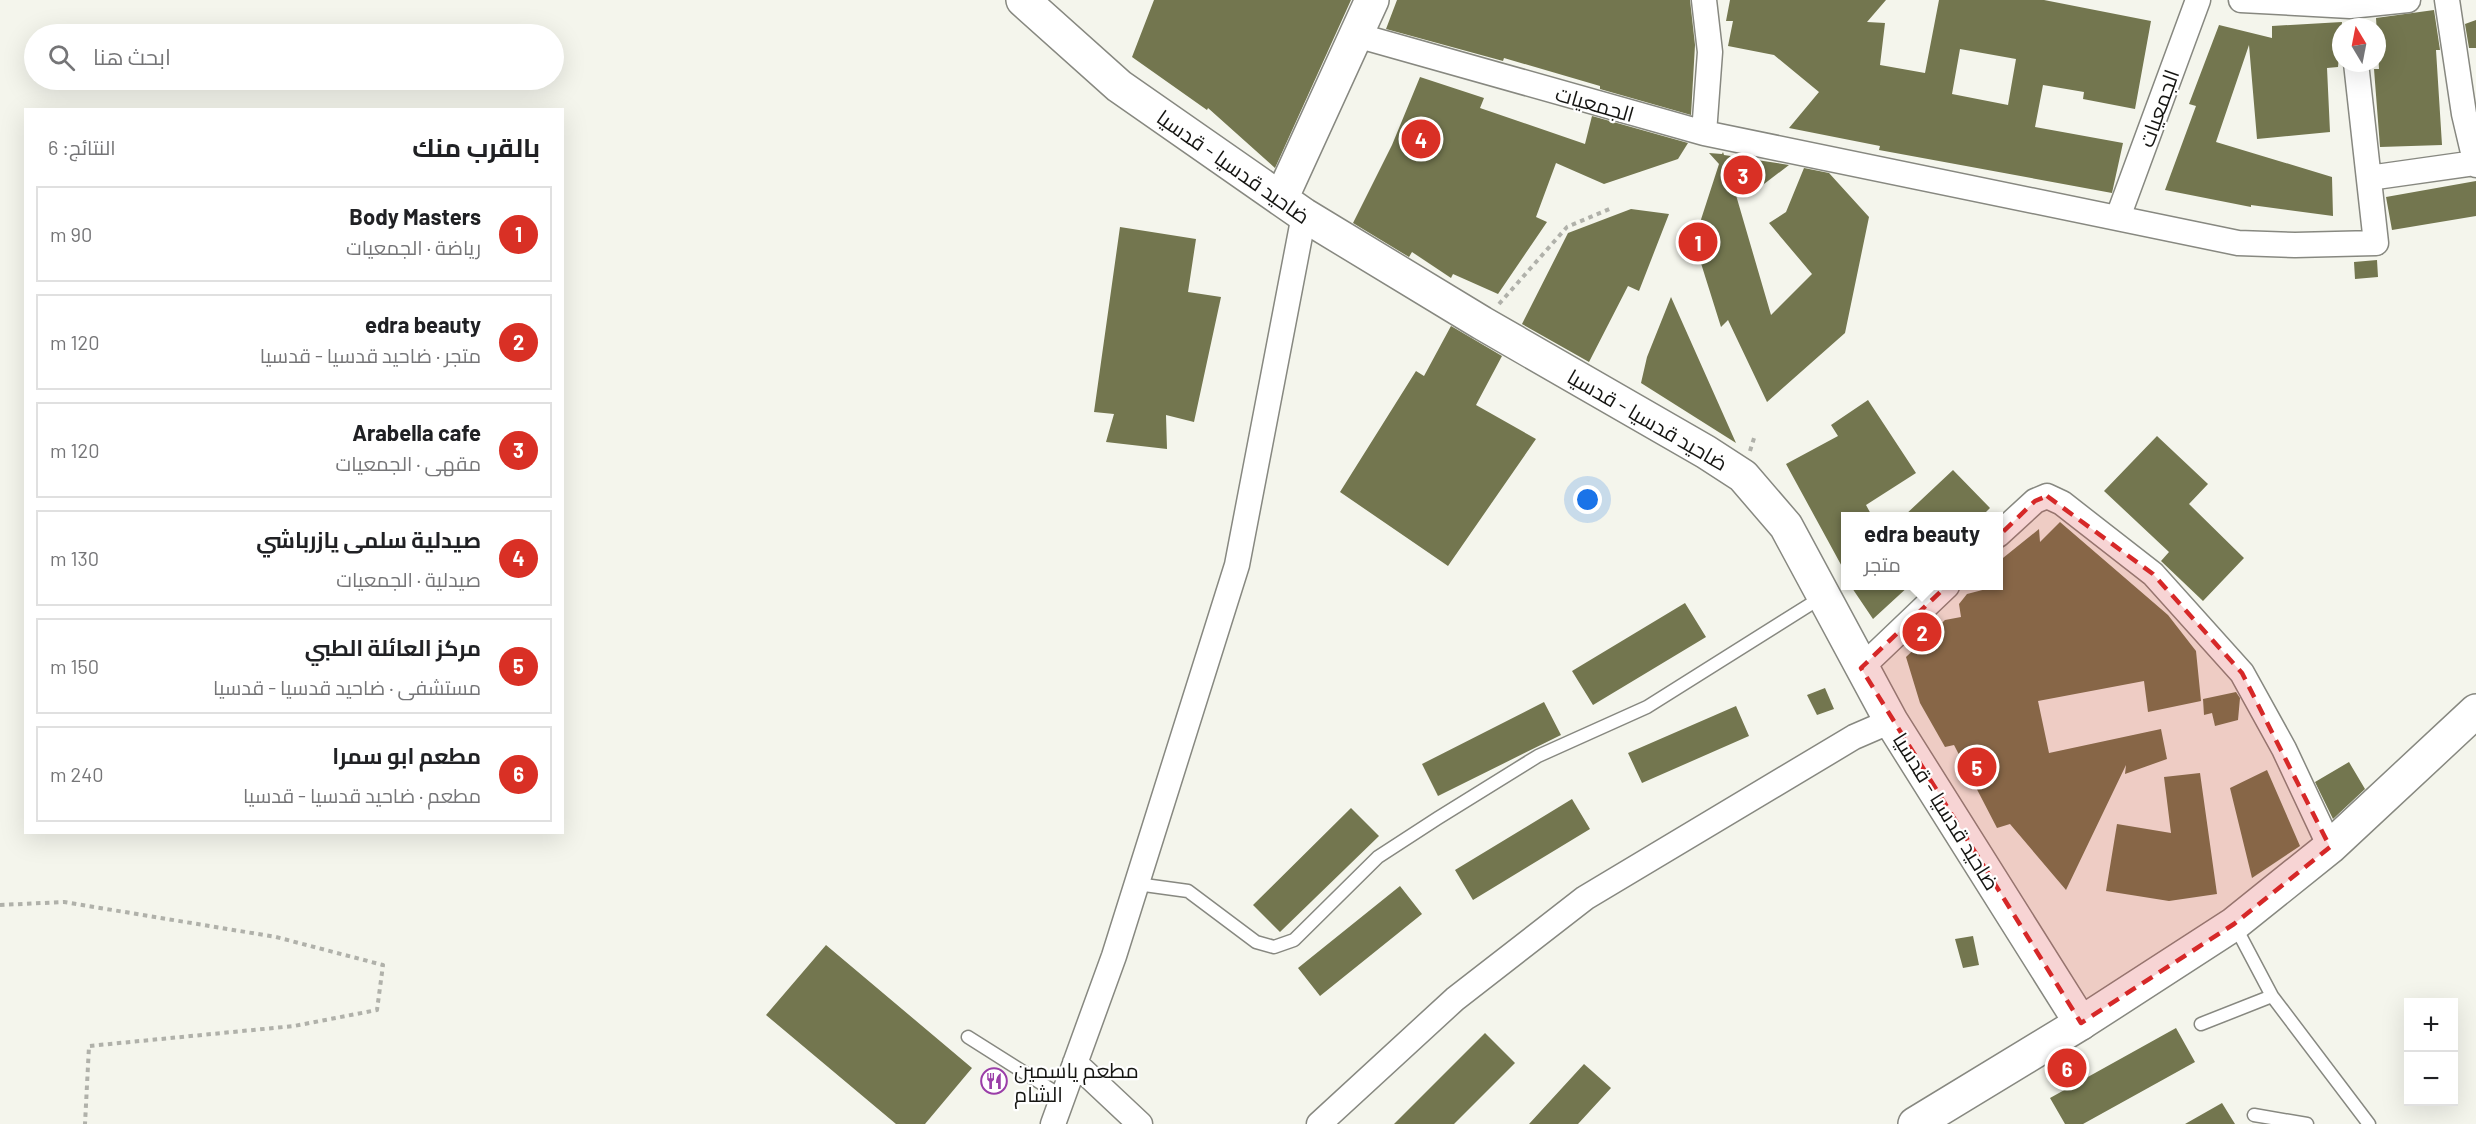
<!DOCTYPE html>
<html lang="ar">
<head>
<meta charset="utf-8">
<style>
  :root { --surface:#fff; --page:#f6f6f6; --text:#202124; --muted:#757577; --line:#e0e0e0; --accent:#d93025 }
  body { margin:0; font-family:Barlow,Cairo,sans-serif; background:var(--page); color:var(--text); direction:rtl }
  .controls { position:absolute; right:18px; bottom:18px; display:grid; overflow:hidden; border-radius:0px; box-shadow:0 6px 24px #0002 }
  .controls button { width:54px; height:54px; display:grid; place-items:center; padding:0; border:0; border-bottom:2px solid var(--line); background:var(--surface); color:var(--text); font:30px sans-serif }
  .compass { position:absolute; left:2332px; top:18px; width:54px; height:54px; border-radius:50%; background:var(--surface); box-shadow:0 6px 24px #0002; rotate:350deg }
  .you { position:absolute; left:1588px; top:500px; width:21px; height:21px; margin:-15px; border:4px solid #fff; border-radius:50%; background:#1a73e8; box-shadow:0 0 0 9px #1a73e833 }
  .badge { display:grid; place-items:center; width:39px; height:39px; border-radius:50%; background:var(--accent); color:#fff; font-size:20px; font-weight:700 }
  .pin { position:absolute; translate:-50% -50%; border:3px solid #fff; box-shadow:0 2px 6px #0006 }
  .popup { position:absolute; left:1841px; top:512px; width:162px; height:78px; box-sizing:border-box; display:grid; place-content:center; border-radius:0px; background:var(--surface); filter:drop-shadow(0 2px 4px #0005); font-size:20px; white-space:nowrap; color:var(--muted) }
  .popup b { font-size:22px; color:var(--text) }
  .popup::after { content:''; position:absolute; left:50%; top:100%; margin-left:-12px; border:12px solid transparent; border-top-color:var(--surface) }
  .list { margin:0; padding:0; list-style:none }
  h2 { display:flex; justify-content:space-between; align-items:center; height:78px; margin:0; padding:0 24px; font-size:26px }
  h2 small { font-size:20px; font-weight:400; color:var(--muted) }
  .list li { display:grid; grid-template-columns:39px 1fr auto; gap:18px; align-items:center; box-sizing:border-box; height:96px; margin:0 12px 12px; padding:0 12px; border:2px solid var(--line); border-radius:0px }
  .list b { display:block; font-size:22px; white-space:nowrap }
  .list p { margin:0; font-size:20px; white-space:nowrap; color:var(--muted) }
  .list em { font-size:20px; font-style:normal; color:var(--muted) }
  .icon { flex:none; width:33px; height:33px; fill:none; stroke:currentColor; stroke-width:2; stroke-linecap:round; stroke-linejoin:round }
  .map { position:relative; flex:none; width:2476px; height:1124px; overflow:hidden; direction:ltr }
  .search { position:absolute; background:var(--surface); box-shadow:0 6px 24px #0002; left:24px; top:24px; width:540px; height:66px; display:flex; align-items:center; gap:15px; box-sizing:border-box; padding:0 21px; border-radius:33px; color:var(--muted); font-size:22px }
  .panel { position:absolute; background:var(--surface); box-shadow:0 6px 24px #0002; left:24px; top:108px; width:540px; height:726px; border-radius:0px; direction:rtl }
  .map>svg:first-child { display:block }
  .building { fill:#73764f; fill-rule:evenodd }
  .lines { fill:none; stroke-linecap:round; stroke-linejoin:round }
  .service-casing { stroke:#878880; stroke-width:15 }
  .minor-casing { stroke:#878880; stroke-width:27 }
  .secondary-casing { stroke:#878880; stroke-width:36 }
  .primary-casing { stroke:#878880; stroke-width:36 }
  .path { stroke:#b0b1aa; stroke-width:4; stroke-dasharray:4.5 4.5; stroke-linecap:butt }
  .service { stroke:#fff; stroke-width:12 }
  .minor { stroke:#fff; stroke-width:24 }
  .secondary { stroke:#fff; stroke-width:33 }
  .primary { stroke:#fff; stroke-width:33 }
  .marked { fill:#d62828; fill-opacity:0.2; stroke:#d62828; stroke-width:4.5; stroke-dasharray:12 8; stroke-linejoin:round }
  .labels { text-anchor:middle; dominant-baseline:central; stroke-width:4.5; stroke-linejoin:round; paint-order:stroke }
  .street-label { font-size:21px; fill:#151512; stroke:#fff }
  .poi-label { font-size:21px; fill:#151512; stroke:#fff; text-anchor:start }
</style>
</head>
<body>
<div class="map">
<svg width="2476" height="1124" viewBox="0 0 2476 1124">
  <rect width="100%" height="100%" fill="#f4f5ec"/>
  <path class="building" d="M1154,0h197l-76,168 -67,-60 -1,2 -75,-53z
    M1397,0h293l5,45 -4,70 -91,-26v-3l-96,-28 -1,3 -117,-32z
    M1730,0h156l-19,22 18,1 -5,42 45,8 14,-73h105l107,21 -16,88 -52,-10 1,-7 -41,-7 -8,42 88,16 -11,50 -233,-43 1,-4 -91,-18 30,-36 -45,-37 -46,-9 5,-25h-7zM1960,49l56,10 -8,46 -56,-11z
    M2434,10l6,40h-4l6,95 -62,2 -6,-78h5l-3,-51z
    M2476,20v28h-7l-4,-24z
    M2342,22l-4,45 -11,1 3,64 -73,7 -8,-94 -33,97 116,35 1,39 -82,-11v2l-86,-17 31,-84 -7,-2 30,-79 53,13v-12z
    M1420,77l64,21 -4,10 105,36 7,-28 96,27 -10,16 -74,25 -48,-21 -20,54 11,5 -49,72 -45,-20 -2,4 -39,-26 -3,5 -56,-34 39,-78z
    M1723,152l1,3 65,10 -42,32 -16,-19 40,137 41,-41 -43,-51 17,-11 18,-44 25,5 40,44 -24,116 -78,69 -39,-82 -7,7 -27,-86 25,-77 -10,-11 13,1z
    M2476,181v35l-84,14 -6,-33z
    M1631,209l38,5 -30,77 -11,-5 -39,76 -67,-38 46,-91z
    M1120,227l76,12 -8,53 33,5 -27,125 -28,-7 1,34 -61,-7 8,-28 -20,-2z
    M2377,260l1,17 -23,2 -1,-17z
    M1671,297l12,27 53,119 -95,-60 6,-26z
    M1451,326l51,30 -26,49 60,34 -88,127 -108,-74 76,-121 8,5z
    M1868,400l48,73 -50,32 6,11h-27v56l-59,-108 52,-28 -7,-11z
    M2157,436l51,48 -19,20 55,54 -41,43 -42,-40 8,-9 -65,-61z
    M1953,470l37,38 -8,8h-78z
    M2060,522l108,93 28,36 5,50 -53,11 -4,-31 -106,20 11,52 112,-24 6,30 -42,15 1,-9 -60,125 -56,-66 -13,4 -43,-83 -9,2 -25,-44 -14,-46 39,-37 16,-3 -2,-13 8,-10 31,-8v-24l41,-33 1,13z
    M1850,585h60l-37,34z
    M1685,603l21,34 -113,68 -21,-34z
    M1825,688l9,21 -17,6 -10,-20z
    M2236,692l4,6 -2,22 -23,6 -3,-13 -8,2 -1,-16z
    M1544,702l17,33 -123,61 -16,-32z
    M1736,706l13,30 -107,47 -14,-30z
    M2349,762l16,27 -32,30 -18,-37z
    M2267,770l33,76 -48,32 -22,-90z
    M2200,773l17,121 -48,7 -63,-10 11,-67 54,9 -7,-56z
    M1572,799l18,30 -117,71 -18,-30z
    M1351,808l28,28 -99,96 -27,-27z
    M1400,886l22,28 -102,82 -22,-28z
    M1973,936l6,29 -16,3 -8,-29z
    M826,945l146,123 -47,56h-29l-130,-109z
    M2176,1028l19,34 -112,62h-18l-15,-26z
    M1485,1033l30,30 -61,61h-60z
    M1584,1064l27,24 -33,36h-49z
    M2222,1103l13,21h-50z"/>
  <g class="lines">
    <g class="service-casing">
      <path id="service" d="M1137,884l51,7 68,51 18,5 20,-7 84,-83 60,-39 100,-62 109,-49 175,-110
        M2234,924l38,72 97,128
        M2201,1024l71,-28
        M968,1037l95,60
        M2254,1115l53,9"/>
    </g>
    <g class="minor-casing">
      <path id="minor" d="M1704,0l6,52 -6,81
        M2241,0l109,6 58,-6
        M2447,0l17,114 12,51
        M1356,35l348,98 534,110 57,2 81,-2 -20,-180
        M2369,178l106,-15
        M2118,217l80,-217
        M1998,535l37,-34 12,-5 15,7 91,71 89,99 42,76 46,98
        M1861,668l86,-82
        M1075,1063l65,61
        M1053,1124l61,-168 123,-391 67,-350
        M1319,1124l136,-125 130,-101 269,-161 37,-16"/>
    </g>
    <g class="secondary-casing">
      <path id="secondary" d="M1023,0l96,86 185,129 178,108 224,129 37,24 43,50 105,195 190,302
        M1281,199l91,-199"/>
    </g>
    <g class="primary-casing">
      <path id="primary" d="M1915,1124l166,-101 153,-99 96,-77 146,-136"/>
    </g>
    <path class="path" d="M1499,304l68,-77 45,-19
      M1750,451l5,-16
      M0,905l64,-3 212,35 107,28 -6,45 -83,16 -205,20 -4,78"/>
    <use href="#service" class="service"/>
    <use href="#minor" class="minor"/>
    <use href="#secondary" class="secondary"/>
    <use href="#primary" class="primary"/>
  </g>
  <path class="marked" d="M2047,496l106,78 89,99 88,174 -96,77 -153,99 -220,-355 174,-167z"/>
  <defs>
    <g id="restaurant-ring" transform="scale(1.35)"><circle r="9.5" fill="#fff" stroke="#9a3ea8" stroke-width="1.5"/><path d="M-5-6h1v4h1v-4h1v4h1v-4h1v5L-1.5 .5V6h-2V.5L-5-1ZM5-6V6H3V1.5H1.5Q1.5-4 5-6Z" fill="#9a3ea8"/></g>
  </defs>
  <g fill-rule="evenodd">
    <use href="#restaurant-ring" x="994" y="1081"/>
  </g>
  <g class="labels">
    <g class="street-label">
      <text transform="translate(1595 103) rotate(16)">الجمعيات</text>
      <text transform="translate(2158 108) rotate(-70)">الجمعيات</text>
      <text transform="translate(1234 166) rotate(35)">ضاحيد قدسيا - قدسيا</text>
      <text transform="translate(1648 419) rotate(30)">ضاحيد قدسيا - قدسيا</text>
      <text transform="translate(1947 811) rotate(58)">ضاحيد قدسيا - قدسيا</text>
    </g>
    <g class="poi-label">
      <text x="1014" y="1069">مطعم ياسمين<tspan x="1014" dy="24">الشام</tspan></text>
    </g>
  </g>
</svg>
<div class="controls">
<button>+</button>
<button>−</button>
</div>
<svg class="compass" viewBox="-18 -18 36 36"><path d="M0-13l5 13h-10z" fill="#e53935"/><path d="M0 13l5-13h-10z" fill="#757577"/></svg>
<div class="you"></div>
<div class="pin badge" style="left:1698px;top:242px">1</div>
<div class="pin badge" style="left:1922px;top:632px">2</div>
<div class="popup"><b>edra beauty</b>متجر</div>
<div class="pin badge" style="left:1743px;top:175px">3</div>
<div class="pin badge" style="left:1421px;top:139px">4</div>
<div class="pin badge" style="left:1977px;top:767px">5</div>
<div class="pin badge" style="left:2067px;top:1068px">6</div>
<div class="search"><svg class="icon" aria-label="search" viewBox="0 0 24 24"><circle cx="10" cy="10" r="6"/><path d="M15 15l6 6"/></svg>ابحث هنا</div>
<section class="panel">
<h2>بالقرب منك<small>النتائج: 6</small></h2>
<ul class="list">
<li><span class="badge">1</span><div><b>Body Masters</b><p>رياضة · الجمعيات</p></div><em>90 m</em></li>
<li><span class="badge">2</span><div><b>edra beauty</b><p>متجر · ضاحيد قدسيا - قدسيا</p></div><em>120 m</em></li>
<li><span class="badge">3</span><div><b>Arabella cafe</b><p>مقهى · الجمعيات</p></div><em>120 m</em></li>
<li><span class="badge">4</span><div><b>صيدلية سلمى يازرباشي</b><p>صيدلية · الجمعيات</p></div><em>130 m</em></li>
<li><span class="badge">5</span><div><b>مركز العائلة الطبي</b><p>مستشفى · ضاحيد قدسيا - قدسيا</p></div><em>150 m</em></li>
<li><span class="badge">6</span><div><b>مطعم ابو سمرا</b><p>مطعم · ضاحيد قدسيا - قدسيا</p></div><em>240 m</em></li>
</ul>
</section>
</div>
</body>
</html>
